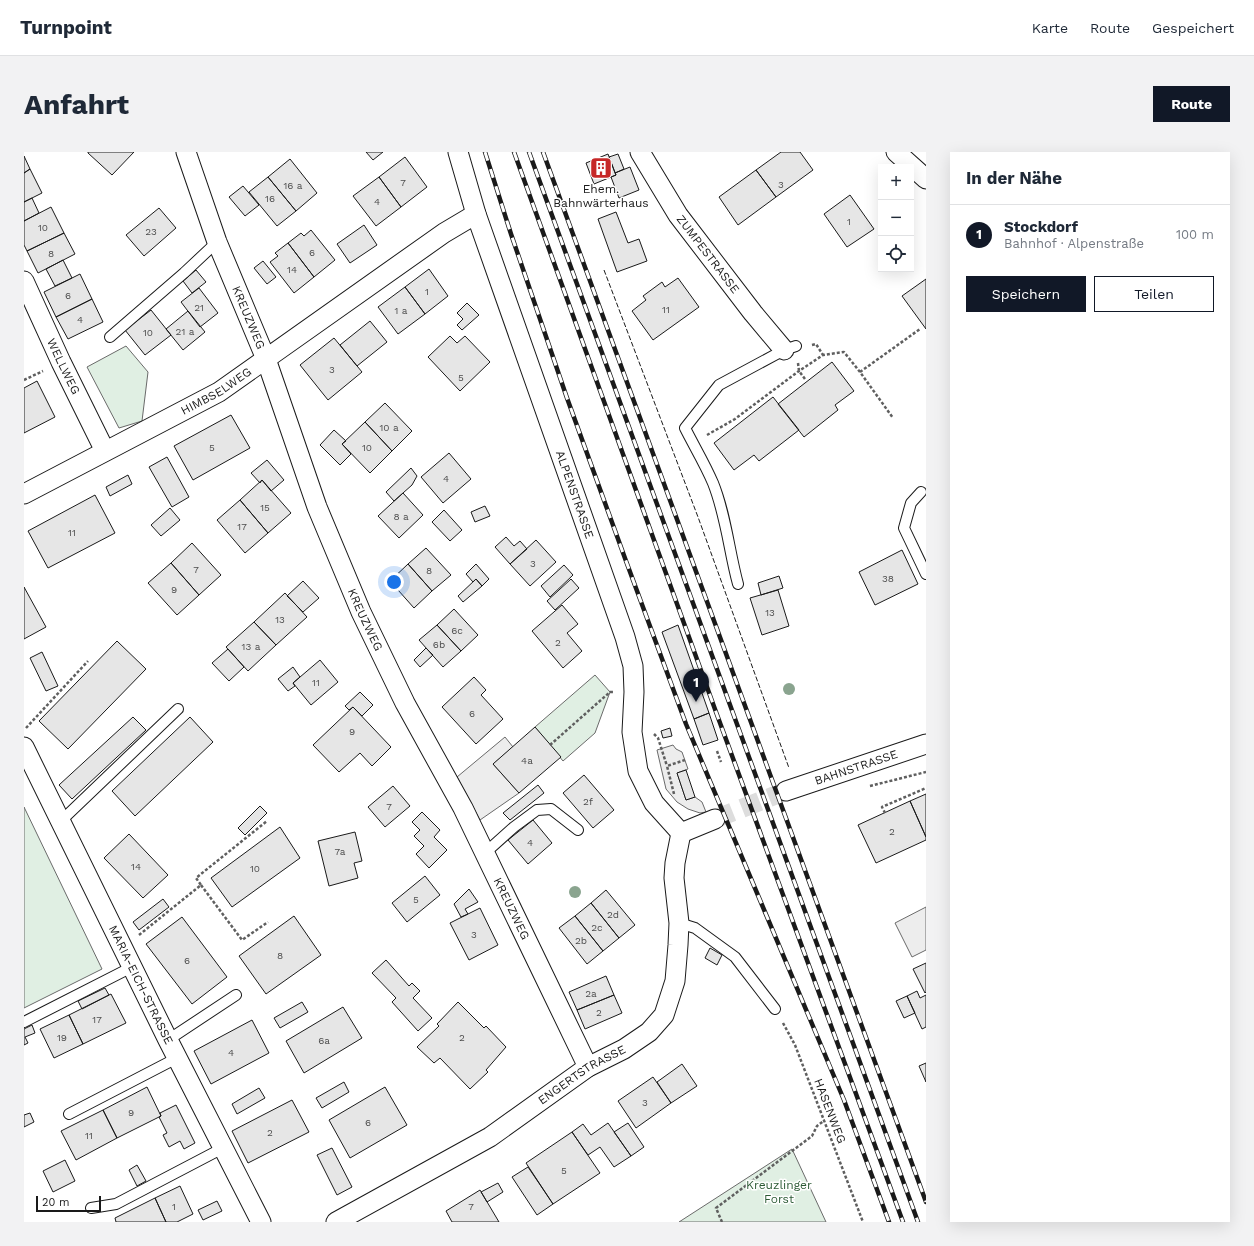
<!DOCTYPE html>
<html lang="de">
<head>
<meta charset="utf-8">
<style>
  :root { --surface:#fff; --page:#f2f2f3; --text:#1f2937; --muted:#747a83; --line:#e0e1e3; --accent:#111827 }
  body { margin:0; font-family:"Work Sans",sans-serif; background:var(--page); color:var(--text) }
  .controls { position:absolute; right:12px; top:12px; display:grid; overflow:hidden; border-radius:0px; box-shadow:0 4px 16px #0002 }
  .controls button { width:36px; height:36px; display:grid; place-items:center; padding:0; border:0; border-bottom:1px solid var(--line); background:var(--surface); color:var(--text); font:20px sans-serif }
  .scale { position:absolute; left:12px; bottom:10px; width:65px; box-sizing:border-box; padding-left:4px; border:2px solid #1a1a1a; border-top:0; font-size:11px; line-height:14px; white-space:nowrap; color:#1a1a1a; -webkit-text-stroke:3px #fff; paint-order:stroke }
  .you { position:absolute; left:370px; top:430px; width:14px; height:14px; margin:-10px; border:3px solid #fff; border-radius:50%; background:#1a73e8; box-shadow:0 0 0 6px #1a73e833 }
  .badge { display:grid; place-items:center; width:26px; height:26px; border-radius:50%; background:var(--accent); color:#fff; font-size:13px; font-weight:700 }
  .pin { position:absolute; translate:-50% -33px; filter:drop-shadow(0 1px 2px #0008) }
  .pin::after { content:''; position:absolute; top:21px; width:14px; height:12px; background:inherit; clip-path:polygon(0 0,100% 0,50% 100%) }
  .list { margin:0; padding:0; list-style:none }
  h2 { display:flex; justify-content:space-between; align-items:center; height:52px; margin:0; padding:0 16px; font-size:17px }
  h2 small { font-size:13px; font-weight:400; color:var(--muted) }
  .list li { display:grid; grid-template-columns:26px 1fr auto; gap:12px; align-items:center; box-sizing:border-box; height:60px; padding:0 16px; border-top:1px solid var(--line) }
  .list b { display:block; font-size:15px; white-space:nowrap }
  .list p { margin:0; font-size:13px; white-space:nowrap; color:var(--muted) }
  .list em { font-size:13px; font-style:normal; color:var(--muted) }
  .actions { display:flex; gap:8px; padding:12px 16px }
  .actions a { flex:1; padding:9px 0; border:1px solid var(--accent); border-radius:0px; text-align:center; font-size:14px; color:var(--accent) }
  .actions .main { background:var(--accent); color:#fff }
  .icon { flex:none; width:22px; height:22px; fill:none; stroke:currentColor; stroke-width:2; stroke-linecap:round; stroke-linejoin:round }
  .map { position:relative; flex:none; width:902px; height:1070px; overflow:hidden; border-radius:0px }
  header { display:flex; align-items:center; gap:24px; box-sizing:border-box; height:56px; padding:0 20px; background:var(--surface); border-bottom:1px solid var(--line) }
  header strong { font-size:19px }
  nav { display:flex; gap:22px; margin-inline-start:auto; font-size:14px }
  .intro { display:flex; align-items:center; justify-content:space-between; box-sizing:border-box; height:96px; padding:0 24px }
  h1 { margin:0; font-size:28px }
  .button { padding:10px 18px; border-radius:0px; background:var(--accent); color:#fff; font-size:14px; font-weight:700 }
  main { display:flex; gap:24px; padding:0 24px }
  aside { flex:1; background:var(--surface); border-radius:0px; box-shadow:0 4px 16px #0002 }
  .map>svg:first-child { display:block }
  .green { fill:#e0efe3; stroke:#6a6a6a }
  .parking { fill:#ededed; stroke:#6a6a6a }
  .building { fill:#e6e6e6; stroke:#1a1a1a }
  .lines { fill:none; stroke-linecap:round; stroke-linejoin:round }
  .minor-tunnel { stroke:#ddd; stroke-width:19; stroke-dasharray:19 10; stroke-linecap:butt }
  .service-casing { stroke:#1a1a1a; stroke-width:12 }
  .minor-casing { stroke:#1a1a1a; stroke-width:21 }
  .path { stroke:#5f5f5f; stroke-width:2.5; stroke-dasharray:3 2; stroke-linecap:butt }
  .service { stroke:#fff; stroke-width:10 }
  .minor { stroke:#fff; stroke-width:19 }
  .rail-casing { stroke:#1a1a1a; stroke-width:4.5 }
  .rail { stroke:#fff; stroke-width:3; stroke-dasharray:9; stroke-linecap:butt }
  .fence { stroke:#1a1a1a; stroke-width:1; stroke-dasharray:5 2; stroke-linecap:butt }
  .tree { fill:#8aa48f }
  .labels { text-anchor:middle; dominant-baseline:central; stroke-width:3; stroke-linejoin:round; paint-order:stroke }
  .number-label { font-size:10px; fill:#4d4d4d }
  .poi-label { font-size:12px; fill:#1a1a1a; stroke:#fff }
  .street-label { font-size:12px; fill:#1a1a1a; stroke:#fff }
  .park-label { font-size:12px; fill:#2b5a34; stroke:#fff }
</style>
</head>
<body>
<header>
<strong>Turnpoint</strong>
<nav><a>Karte</a><a>Route</a><a>Gespeichert</a></nav>
</header>
<div class="intro"><h1>Anfahrt</h1><a class="button">Route</a></div>
<main>
<div class="map">
<svg width="902" height="1070" viewBox="0 0 902 1070">
  <rect width="100%" height="100%" fill="#fff"/>
  <path class="green" d="M102,194l22,26 -6,49 -23,7 -32,-61z
    M571,523l15,17 -15,41 -32,28 -28,-34z
    M0,655l78,162 -78,39z
    M768,997l34,73h-147z"/>
  <path class="parking" d="M481,585l8,10 -20,17 26,29 -39,27 -23,-43z
    M649,593l3,4 6,3 6,17 -11,4 9,27 9,-3 7,5 4,10 -6,1 -12,-4 -11,-7 -11,-13 -9,-39z
    M902,755v43l-14,7 -17,-34z"/>
  <path class="building" d="M64,0h46l-22,23 -24,-22z
    M342,0h17l-10,8z
    M757,0h19l13,18 -37,27 -20,-27z
    M584,2l8,21 -22,9 -8,-21z
    M594,2l6,15 -9,4 -6,-16z
    M0,4l6,13 -6,4z
    M381,5l22,30 -26,20 -22,-30z
    M266,7l27,34 -21,18 -28,-34z
    M606,15l9,23 -20,8 -8,-21 5,-2 -1,-2z
    M6,17l12,24 -18,9v-29z
    M732,18l20,27 -38,28 -19,-28z
    M244,25l28,34 -19,15 -28,-34z
    M355,25l22,30 -25,19 -23,-30z
    M219,34l16,19 -14,11 -16,-19z
    M826,43l24,34 -27,18 -23,-33z
    M8,46l7,15 -15,8v-19z
    M27,55l13,26 -37,18 -3,-6v-24z
    M135,56l17,20 -32,28 -18,-21z
    M592,60l12,31 11,-4 8,22 -30,11 -19,-53z
    M340,73l13,20 -27,18 -13,-19z
    M287,78l24,30 -21,17 -26,-34 13,-10 3,3z
    M40,81l11,21 -37,19 -11,-22z
    M264,91l26,34 -20,16 -24,-31 8,-6 -3,-3z
    M39,108l9,18 -17,8 -9,-17z
    M239,109l13,16 -9,7 -13,-16z
    M405,117l19,27 -23,18 -20,-27z
    M172,118l10,12 -14,11 -9,-12z
    M56,122l12,25 -36,18 -12,-25z
    M654,126l21,29 -46,33 -21,-29 14,-11 -3,-4 19,-14 3,5z
    M902,127v50l-24,-33z
    M381,135l20,27 -27,20 -20,-27z
    M175,136l19,25 -18,14 -19,-25z
    M68,147l11,23 -35,17 -12,-22z
    M443,151l12,12 -17,15 -5,-5 6,-6 -6,-6z
    M127,158l20,25 -26,20 -20,-25z
    M164,159l17,21 -22,18 -17,-21z
    M346,169l17,21 -30,24 -17,-21z
    M426,184l7,7 8,-7 25,26 -30,29 -32,-34z
    M310,186l28,34 -34,28 -28,-35z
    M808,210l22,29 -19,14 3,5 -34,27 -26,-33z
    M13,229l18,36 -31,16v-45z
    M749,245l26,33 -40,31 -5,-6 -20,15 -20,-27z
    M361,251l27,28 -20,20 -27,-29z
    M207,263l19,33 -57,32 -19,-34z
    M341,270l27,29 -22,22 -28,-29z
    M310,278l12,11 -4,3 9,10 -11,11 -20,-20z
    M425,301l22,26 -28,24 -22,-26z
    M143,305l22,40 -17,10 -23,-40z
    M243,308l17,20 -13,11 -9,-11 -2,3 -9,-10z
    M387,316l6,8 -5,9 -18,16 -8,-9z
    M104,323l4,9 -22,12 -4,-9z
    M238,328l29,33 -23,20 -28,-33z
    M379,341l20,22 -24,23 -21,-22z
    M71,343l20,38 -67,35 -20,-37z
    M216,348l28,33 -23,20 -28,-33z
    M461,354l5,10 -15,6 -4,-10z
    M146,356l10,12 -19,16 -10,-11z
    M420,358l18,20 -12,11 -18,-19z
    M482,385l8,9 6,-5 7,8 -17,15 -15,-17z
    M512,388l20,22 -26,24 -20,-22z
    M168,391l29,32 -22,20 -28,-32z
    M402,396l25,27 -19,16 -24,-27z
    M878,398l16,34 -43,21 -16,-33z
    M147,411l28,32 -22,20 -29,-32z
    M384,412l24,27 -18,17 -24,-27z
    M452,412l13,15 -7,7 -6,-7 -3,3 -7,-8z
    M540,413l9,10 -23,22 -9,-11z
    M755,424l4,12 -22,7 -3,-12z
    M452,427l6,7 -19,16 -5,-6z
    M547,427l8,9 -24,22 -8,-9z
    M279,429l16,17 -16,14 -16,-16z
    M0,435l22,40 -22,12z
    M754,438l11,36 -27,9 -12,-37z
    M261,441l22,24 -31,28 -22,-23z
    M538,453l16,19 -11,9 15,18 -19,17 -31,-37z
    M430,457l24,26 -17,16 -24,-26z
    M230,470l22,23 -28,26 -22,-24z
    M413,473l24,26 -18,16 -24,-27z
    M654,473l31,88 -15,6 -32,-87z
    M93,489l29,28 -78,80 -29,-28z
    M402,496l7,7 -13,12 -6,-7z
    M204,497l16,18 -15,14 -17,-18z
    M18,500l16,34 -12,5 -16,-33z
    M296,508l18,22 -27,23 -18,-22z
    M269,515l7,10 -7,6 2,3 -7,5 -10,-12z
    M450,525l12,13 -5,5 22,24 -27,25 -34,-37z
    M336,540l13,13 -11,11 -9,-9 -4,3 -4,-4z
    M329,555l38,40 -19,19 -12,-13 -21,19 -26,-27z
    M685,561l9,27 -15,5 -9,-26z
    M109,565l13,13 -74,69 -13,-14z
    M166,565l23,25 -78,74 -23,-25z
    M511,575l26,30 -42,36 -26,-29z
    M646,576l2,8 -9,2 -2,-7z
    M662,618l9,27 -9,3 -9,-27z
    M560,623l30,35 -21,18 -30,-35z
    M514,633l6,8 -34,27 -7,-7z
    M369,634l17,20 -25,21 -17,-20z
    M902,642v43l-16,-36z
    M886,649l16,36v3l-50,23 -18,-38z
    M236,654l7,7 -22,22 -7,-7z
    M398,660l18,18 -6,7 13,13 -18,18 -13,-14 8,-8 -10,-10 6,-6 -8,-8z
    M509,668l19,23 -24,21 -20,-24z
    M256,675l20,31 -68,49 -21,-29z
    M331,680l7,29 -8,2 4,15 -29,8 -11,-45z
    M105,682l39,41 -25,23 -39,-40z
    M401,724l15,19 -33,27 -15,-19z
    M445,737l9,13 -13,7 3,5 -7,3 -7,-13z
    M582,738l29,35 -16,13 -28,-35z
    M139,747l6,8 -30,23 -6,-8z
    M567,751l28,35 -16,13 -28,-35z
    M456,756l18,37 -29,15 -19,-37z
    M270,764l27,39 -55,39 -27,-38z
    M551,764l28,35 -16,13 -28,-36z
    M158,765l45,60 -35,27 -46,-60z
    M686,796l12,7 -5,10 -12,-7z
    M362,808l23,26 3,-3 8,8 -7,7 19,20 -14,13 -26,-29 4,-4 -24,-25z
    M902,811v29l-1,1 -12,-24z
    M582,824l8,19 -37,15 -8,-18z
    M81,836l4,7 -27,14 -4,-8z
    M893,839l3,7 6,-3v32l-4,2 -15,-33z
    M87,842l15,29 -43,21 -14,-29z
    M590,843l8,18 -37,16 -8,-19z
    M883,844l8,17 -11,5 -8,-17z
    M278,850l6,10 -28,16 -6,-10z
    M434,850l26,26 2,-2 20,21 -20,23 2,2 -18,17 -30,-31 -6,5 -17,-16 22,-21 -2,-2z
    M319,855l19,31 -58,35 -18,-32z
    M45,863l14,29 -29,14 -14,-29z
    M228,868l17,33 -58,31 -17,-33z
    M8,873l3,8 -10,4 3,6 -4,2v-16z
    M902,911v19l-7,-16z
    M658,912l15,22 -26,17 -14,-21z
    M629,925l18,26 -35,25 -18,-27z
    M320,930l5,10 -27,16 -6,-10z
    M123,935l14,29 -44,22 -14,-28z
    M361,935l22,38 -57,33 -21,-38z
    M235,936l6,10 -28,16 -5,-10z
    M268,948l17,32 -61,31 -16,-32z
    M152,953l19,38 -11,6 -4,-8 -11,6 -6,-12 4,-2 -8,-16 2,-1 -1,-3z
    M79,958l14,28 -41,22 -15,-29z
    M6,961l4,9 -10,5v-12z
    M584,971l23,33 -17,11 -14,-20 -12,8 -16,-23 11,-8 8,11z
    M604,971l16,24 -13,9 -17,-24z
    M548,980l28,41 -47,31 -27,-41z
    M308,996l20,39 -15,8 -20,-40z
    M41,1008l10,21 -22,11 -10,-21z
    M113,1013l9,16 -9,5 -8,-16z
    M504,1015l25,37 -16,11 -25,-38z
    M474,1031l5,9 -16,10 -6,-10z
    M156,1034l13,28 -16,8h-11l-11,-24z
    M456,1038l19,32h-47l-6,-11z
    M131,1046l11,24h-50l-1,-4z
    M193,1049l5,10 -19,9 -5,-10z"/>
  <g class="lines">
    <path class="minor-tunnel" d="M691,667l71,-28"/>
    <g class="service-casing">
      <path id="service" d="M86,185l74,-64 33,-31
        M897,340l-10,11 -7,25 22,46
        M714,432c-9,-33 -12,-69 -25,-101 -8,-19 -19,-37 -28,-55l34,-43 65,-35 12,-4
        M37,669l117,-112
        M461,701l29,-26 23,-17 14,-1 27,21
        M655,771l16,5 40,29 40,52
        M0,870l108,-55
        M144,888l68,-45
        M45,962l108,-56
        M67,1056l25,-4 107,-56"/>
    </g>
    <g class="minor-casing">
      <g id="minor">
        <path id="s1" d="M162,0l31,90 49,117 51,148 44,105 44,91 58,105 125,259"/>
        <path id="s2" d="M434,0l18,62 149,423 8,29 1,26 -2,40 6,39 16,32 27,30"/>
        <path id="s3" d="M616,0l38,63 75,98 31,37"/>
        <path d="M872,0l30,27"/>
        <path id="s4" d="M0,129l37,81 44,89"/>
        <path id="s5" d="M0,342l195,-102 225,-159 32,-19"/>
        <path id="s6" d="M0,595l144,293 93,182"/>
        <path id="s7" d="M762,639l140,-47"/>
        <path d="M657,681l34,-14"/>
        <path id="s8" d="M312,1070l154,-85 98,-70 36,-18 25,-17 15,-17 11,-34 3,-36 1,-22 -5,-45 1,-15 6,-30"/>
      </g>
    </g>
    <path class="path" d="M788,193l4,-1 7,11
      M774,211l1,8 6,8
      M836,220l60,-43
      M0,228l19,-9
      M683,283l28,-16 64,-48 24,-16 21,-3 16,20 33,46
      M2,576l62,-67
      M630,582l4,4 9,28
      M526,593l60,-53h3
      M693,599l4,11
      M846,634l56,-14
      M650,642l-7,-28 18,-6
      M861,661l-3,-6 44,-19
      M177,733l41,55 26,-18
      M115,783l62,-50 -5,-7 71,-57
      M759,871l12,22 68,177
      M698,1070l-6,-14 96,-72 5,-10 8,-6"/>
    <use href="#service" class="service"/>
    <use href="#minor" class="minor"/>
    <g class="rail-casing">
      <path id="rail" d="M461,0l26,82 56,164 59,163 60,163 158,376 45,122
        M490,0l202,560 187,510
        M505,0l389,1070
        M519,0l383,1050"/>
    </g>
    <use href="#rail" class="rail"/>
    <path class="fence" d="M580,118l94,247 91,251"/>
  </g>
  <g class="tree">
    <circle cx="765" cy="537" r="6"/>
    <circle cx="551" cy="740" r="6"/>
  </g>
  <defs>
    <g id="building-square" transform="scale(1.15)"><rect x="-9" y="-9" width="18" height="18" rx="4" fill="#c62828" stroke="#fff"/><path d="M-4-6H4V6H1V3H-1V6H-4ZM-2.5-4.3h1.7v1.8h-1.7ZM.8-4.3h1.7v1.8H.8ZM-2.5-1h1.7V.8h-1.7ZM.8-1h1.7V.8H.8Z" fill="#fff"/></g>
  </defs>
  <g fill-rule="evenodd">
    <use href="#building-square" x="577" y="16"/>
  </g>
  <g class="labels">
    <g class="number-label">
      <text x="379" y="30">7</text>
      <text x="757" y="32">3</text>
      <text x="269" y="33">16 a</text>
      <text x="246" y="46">16</text>
      <text x="353" y="49">4</text>
      <text x="825" y="69">1</text>
      <text x="19" y="75">10</text>
      <text x="127" y="79">23</text>
      <text x="288" y="100">6</text>
      <text x="27" y="101">8</text>
      <text x="268" y="117">14</text>
      <text x="403" y="139">1</text>
      <text x="44" y="143">6</text>
      <text x="175" y="155">21</text>
      <text x="642" y="157">11</text>
      <text x="377" y="158">1 a</text>
      <text x="56" y="167">4</text>
      <text x="161" y="179">21 a</text>
      <text x="124" y="180">10</text>
      <text x="308" y="217">3</text>
      <text x="437" y="225">5</text>
      <text x="365" y="275">10 a</text>
      <text x="188" y="295">5</text>
      <text x="343" y="295">10</text>
      <text x="422" y="326">4</text>
      <text x="241" y="355">15</text>
      <text x="377" y="364">8 a</text>
      <text x="218" y="374">17</text>
      <text x="48" y="380">11</text>
      <text x="509" y="411">3</text>
      <text x="172" y="417">7</text>
      <text x="405" y="418">8</text>
      <text x="864" y="426">38</text>
      <text x="150" y="437">9</text>
      <text x="746" y="460">13</text>
      <text x="256" y="467">13</text>
      <text x="433" y="478">6c</text>
      <text x="534" y="490">2</text>
      <text x="415" y="492">6b</text>
      <text x="227" y="494">13 a</text>
      <text x="292" y="530">11</text>
      <text x="448" y="561">6</text>
      <text x="328" y="579">9</text>
      <text x="503" y="608">4a</text>
      <text x="564" y="649">2f</text>
      <text x="365" y="654">7</text>
      <text x="868" y="679">2</text>
      <text x="506" y="690">4</text>
      <text x="316" y="699">7a</text>
      <text x="112" y="714">14</text>
      <text x="231" y="716">10</text>
      <text x="392" y="747">5</text>
      <text x="589" y="762">2d</text>
      <text x="573" y="775">2c</text>
      <text x="450" y="782">3</text>
      <text x="557" y="788">2b</text>
      <text x="256" y="803">8</text>
      <text x="163" y="808">6</text>
      <text x="567" y="841">2a</text>
      <text x="575" y="860">2</text>
      <text x="73" y="867">17</text>
      <text x="38" y="885">19</text>
      <text x="438" y="885">2</text>
      <text x="300" y="888">6a</text>
      <text x="207" y="900">4</text>
      <text x="621" y="950">3</text>
      <text x="107" y="960">9</text>
      <text x="344" y="970">6</text>
      <text x="246" y="980">2</text>
      <text x="65" y="983">11</text>
      <text x="540" y="1018">5</text>
      <text x="150" y="1054">1</text>
      <text x="447" y="1054">7</text>
    </g>
    <g class="poi-label">
      <text x="577" y="37">Ehem.<tspan x="577" dy="14">Bahnwärterhaus</tspan></text>
    </g>
    <g class="street-label">
      <text stroke="none"><textPath href="#s3" startOffset="123">ZUMPESTRASSE</textPath></text>
      <text stroke="none"><textPath href="#s1" startOffset="177">KREUZWEG</textPath></text>
      <text stroke="none"><textPath href="#s4" startOffset="94">WELLWEG</textPath></text>
      <text stroke="none"><textPath href="#s5" startOffset="218">HIMBSELWEG</textPath></text>
      <text stroke="none"><textPath href="#s2" startOffset="362">ALPENSTRASSE</textPath></text>
      <text stroke="none"><textPath href="#s1" startOffset="501">KREUZWEG</textPath></text>
      <text stroke="none"><textPath href="#s7" startOffset="74">BAHNSTRASSE</textPath></text>
      <text stroke="none"><textPath href="#s1" startOffset="825">KREUZWEG</textPath></text>
      <text stroke="none"><textPath href="#s6" startOffset="265">MARIA-EICH-STRASSE</textPath></text>
      <text stroke="none"><textPath href="#s8" startOffset="287">ENGERTSTRASSE</textPath></text>
      <text transform="translate(806 959) rotate(69)">HASENWEG</text>
    </g>
    <g class="park-label">
      <text x="755" y="1033">Kreuzlinger<tspan x="755" dy="14">Forst</tspan></text>
    </g>
  </g>
</svg>
<div class="controls">
<button>+</button>
<button>−</button>
<button><svg class="icon" aria-label="locate" viewBox="0 0 24 24"><circle cx="12" cy="12" r="6"/><path d="M12 2v4M12 18v4M2 12h4M18 12h4"/></svg></button>
</div>
<div class="scale">20 m</div>
<div class="you"></div>
<div class="pin badge" style="left:672px;top:550px">1</div>
</div>
<aside>
<h2>In der Nähe<small></small></h2>
<ul class="list">
<li><span class="badge">1</span><div><b>Stockdorf</b><p>Bahnhof · Alpenstraße</p></div><em>100 m</em></li>
</ul>
<div class="actions"><a class="main">Speichern</a><a>Teilen</a></div>
</aside>
</main>
</body>
</html>
